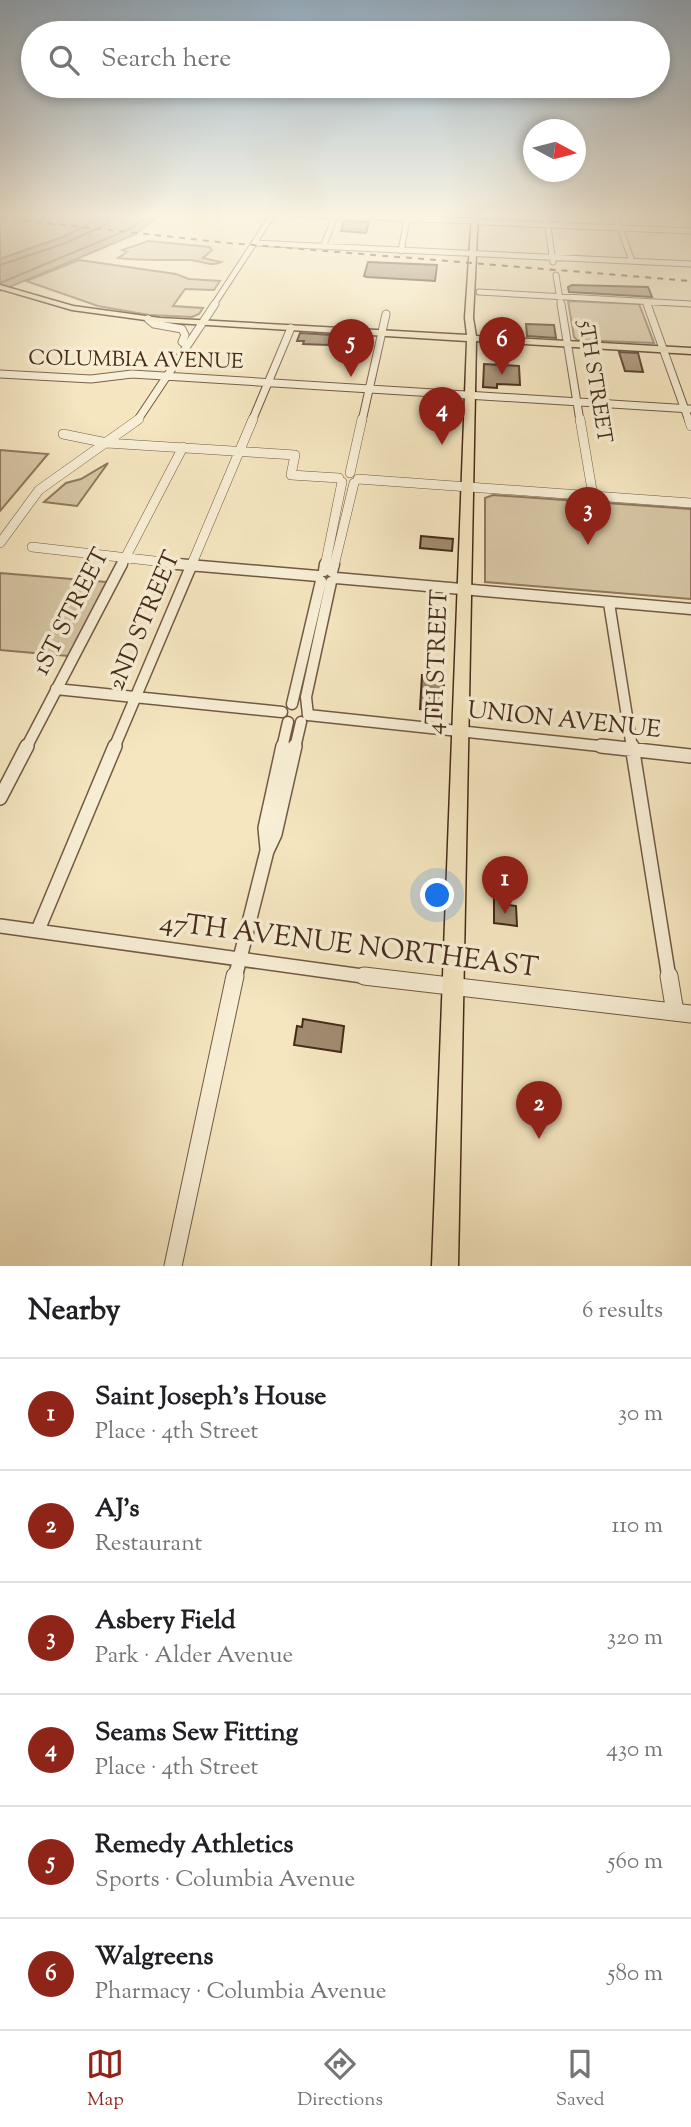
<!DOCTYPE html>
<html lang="en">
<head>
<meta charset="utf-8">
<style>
  :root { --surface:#fff; --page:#f2f2f2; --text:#202124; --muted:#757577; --line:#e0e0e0; --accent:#8f2418 }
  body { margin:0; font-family:"Sorts Mill Goudy",serif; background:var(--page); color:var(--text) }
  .compass { position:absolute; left:523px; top:119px; width:63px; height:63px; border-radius:50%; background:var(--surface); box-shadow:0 4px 10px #0003; rotate:97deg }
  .you { position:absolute; left:438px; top:896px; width:24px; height:24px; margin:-18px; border:5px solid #fff; border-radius:50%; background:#1a73e8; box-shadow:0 0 0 10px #1a73e833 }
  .badge { display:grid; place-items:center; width:46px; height:46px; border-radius:50%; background:var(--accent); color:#fff; font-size:23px; font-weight:700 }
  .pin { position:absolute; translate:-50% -58px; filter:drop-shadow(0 2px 4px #0008) }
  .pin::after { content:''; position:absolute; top:37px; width:24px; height:21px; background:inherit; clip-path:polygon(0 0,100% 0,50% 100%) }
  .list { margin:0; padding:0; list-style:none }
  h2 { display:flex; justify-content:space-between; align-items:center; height:91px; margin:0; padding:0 28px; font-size:30px }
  h2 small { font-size:23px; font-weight:400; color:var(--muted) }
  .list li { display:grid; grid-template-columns:46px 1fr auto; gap:21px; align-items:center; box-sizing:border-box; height:112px; padding:0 28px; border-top:2px solid var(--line) }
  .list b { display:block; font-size:26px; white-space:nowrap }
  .list p { margin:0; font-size:23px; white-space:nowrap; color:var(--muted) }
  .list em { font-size:23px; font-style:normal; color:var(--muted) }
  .icon { flex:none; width:38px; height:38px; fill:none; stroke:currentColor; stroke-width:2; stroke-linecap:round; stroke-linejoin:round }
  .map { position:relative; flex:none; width:691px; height:1266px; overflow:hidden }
  .search { position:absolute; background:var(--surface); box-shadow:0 4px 10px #0003; left:21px; right:21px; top:21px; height:77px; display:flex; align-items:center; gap:18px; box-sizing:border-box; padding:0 24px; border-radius:38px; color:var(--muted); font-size:26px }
  .sheet { height:763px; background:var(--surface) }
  nav { display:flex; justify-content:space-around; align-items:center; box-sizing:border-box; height:98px; border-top:2px solid var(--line); background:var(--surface); font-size:19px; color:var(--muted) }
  nav a { display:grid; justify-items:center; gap:4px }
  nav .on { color:var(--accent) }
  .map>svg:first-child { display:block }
  .green { fill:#d7c6a4; stroke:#8f785e; stroke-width:2 }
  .water { fill:#baa687; stroke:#8c755b; stroke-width:2 }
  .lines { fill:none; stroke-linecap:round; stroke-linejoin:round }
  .shore { stroke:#806850; stroke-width:2 }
  .building { fill:#a18c70; stroke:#472b19; stroke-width:2 }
  .minor-far5-casing { stroke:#725a43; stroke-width:7 }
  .minor-far4-casing { stroke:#725a43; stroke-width:9 }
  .minor-far3-casing { stroke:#725a43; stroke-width:10 }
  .minor-far2-casing { stroke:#725a43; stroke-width:13 }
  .minor-far1-casing { stroke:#725a43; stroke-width:16 }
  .minor-casing { stroke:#725a43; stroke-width:19 }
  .major-casing { stroke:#472b19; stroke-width:3 }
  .minor-far5 { stroke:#f8efd6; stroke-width:5 }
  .minor-far4 { stroke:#f8efd6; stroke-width:7 }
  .minor-far3 { stroke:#f8efd6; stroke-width:9 }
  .minor-far2 { stroke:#f8efd6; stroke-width:10 }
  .minor-far1 { stroke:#f8efd6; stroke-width:13 }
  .minor { stroke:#f8efd6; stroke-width:17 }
  .major { fill:#f5e6c0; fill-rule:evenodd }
  .rail { stroke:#472b19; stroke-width:2; stroke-dasharray:6 6; stroke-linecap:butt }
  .labels { text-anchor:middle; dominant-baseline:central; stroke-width:7; stroke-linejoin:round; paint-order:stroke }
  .far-street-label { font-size:21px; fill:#472b19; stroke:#f8efd6 }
  .street-label { font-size:24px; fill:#472b19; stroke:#f8efd6 }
  .near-street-label { font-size:28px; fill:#472b19; stroke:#f8efd6 }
</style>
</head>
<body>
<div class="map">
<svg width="691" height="1266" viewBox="0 0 691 1266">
  <rect width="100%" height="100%" fill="#f5e6c0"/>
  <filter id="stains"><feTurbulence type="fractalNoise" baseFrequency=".00286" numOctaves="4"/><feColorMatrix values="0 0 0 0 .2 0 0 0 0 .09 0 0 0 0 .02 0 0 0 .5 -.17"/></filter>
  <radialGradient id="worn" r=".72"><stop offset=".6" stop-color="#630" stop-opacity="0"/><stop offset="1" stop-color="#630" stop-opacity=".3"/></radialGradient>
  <path class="green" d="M0,214h112l-49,23 -63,22v-39l21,3 8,-3 -29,-4z
    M148,241l62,6 2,3 -9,8 18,4c-10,5 -19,-1 -31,-2 -25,0 -47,1 -72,-2l9,-6 -5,-2z
    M79,260l97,14 13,5 31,2 -6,9 -29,-1 -12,17 30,2 -4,6 -7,3 -43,-2 -51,-9 -72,-25z
    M568,301l71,3 15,39 -77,-3 -3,-3z
    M0,450l48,4 -48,57z
    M108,463l-31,43 -33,-4 22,-19 15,-4z
    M493,495l198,14v90l-206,-17v-84z
    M0,573l108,9 -40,74 -68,-6z"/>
  <path class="water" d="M109,214h52l-25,20 -136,57v-32l63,-22z"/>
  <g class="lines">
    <path class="shore" d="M0,265l66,-22 42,-20 3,-9
      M0,283l132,-55 19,-14"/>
  </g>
  <path class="building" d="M344,221l25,1 -3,11 -25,-2z
    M368,262l69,3 -2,16 -68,-4 -3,-1z
    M572,285l76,2 4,10 -83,-5 -1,-5z
    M526,324l28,1 2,13 -29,-2z
    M300,333l32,2 -4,10 -25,-1 1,-3h-7z
    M619,352l19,1 5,19 -18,-1z
    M484,364l35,2 1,19 -23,-1v4l-14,-1z
    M421,536l32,3 -1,12 -32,-3z
    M422,675l22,2 -1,34 -23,-2z
    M494,895l15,2v8l7,1 1,20 -23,-3z
    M303,1019l41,7 -3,26 -47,-7 3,-19 5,1z"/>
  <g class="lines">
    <g class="minor-far5-casing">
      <path id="minor-far5" d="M289,214l186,7
        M546,214l7,48
        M615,214l17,47
        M480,222l211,9
        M254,243l437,21
        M323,247l13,-33
        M401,251l7,-37
        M556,275l5,31
        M479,292l212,12
        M646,302l1,4
        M213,306l60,-92"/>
    </g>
    <g class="minor-far4-casing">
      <path id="minor-far4" d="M561,304l19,117
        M647,304l42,117
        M148,319l6,5 28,5 3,6 -3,7 4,3
        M0,374l91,5 41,-5 559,35
        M137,421l78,-117
        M252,421l39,-93
        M362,421l24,-107"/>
    </g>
    <g class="minor-far3-casing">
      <path id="minor-far3" d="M580,419l13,77
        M689,419l2,7
        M63,434l44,9 188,12 -4,20 48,3
        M350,473l12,-54
        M358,479l333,24
        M0,543l39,-53 100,-71
        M32,547l166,19
        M121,566l62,-119
        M191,566l62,-147
        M325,566l17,-84
        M334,566l20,-83"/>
    </g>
    <g class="minor-far2-casing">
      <path id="minor-far2" d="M177,564l141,12
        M324,571l1,-7
        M332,572l2,-8
        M336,578l355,31
        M609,603l23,145
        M56,689l226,23
        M292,704l29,-123
        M308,715l310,33
        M308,715l-2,-18 25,-115
        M26,748l96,-184
        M114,748l78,-184
        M282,748l6,-26
        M295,748l6,-26"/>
    </g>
    <g class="minor-far1-casing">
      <path id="minor-far1" d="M601,746l90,10
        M632,746l37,232
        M0,798l27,-52
        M267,849l-2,-21 18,-82
        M0,926l377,52
        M38,930l77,-184
        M235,978l32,-127 8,-17 20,-88"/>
    </g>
    <g class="minor-casing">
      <path id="minor" d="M364,976l327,38
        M669,976l6,36
        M173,1266l62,-290"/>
    </g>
    <g class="major-casing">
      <path id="major" d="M472,214h6l-5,104 3,18 215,12v6l-215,-13 -18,925h-26l35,-925 -307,-19 -88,-12 -72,-21v-4l73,21 87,12 307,17 -2,-17z"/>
    </g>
    <use href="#minor-far5" class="minor-far5"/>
    <use href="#minor-far4" class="minor-far4"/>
    <use href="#minor-far3" class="minor-far3"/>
    <use href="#minor-far2" class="minor-far2"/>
    <use href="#minor-far1" class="minor-far1"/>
    <use href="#minor" class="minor"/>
    <use href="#major" class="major"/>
    <path class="rail" d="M0,218l228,25 463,38"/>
  </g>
  <linearGradient id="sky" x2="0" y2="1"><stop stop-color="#95aec1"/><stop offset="0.55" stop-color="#faf4e3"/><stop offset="1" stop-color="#faf4e3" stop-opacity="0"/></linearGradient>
  <rect width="691" height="391" fill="url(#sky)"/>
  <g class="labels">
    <g class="far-street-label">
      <text transform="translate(136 361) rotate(1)">COLUMBIA AVENUE</text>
      <text transform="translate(594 382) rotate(81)">5TH STREET</text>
    </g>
    <g class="street-label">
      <text transform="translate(72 612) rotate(-63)">1ST STREET</text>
      <text transform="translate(145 621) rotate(-67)">2ND STREET</text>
      <text transform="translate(438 662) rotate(-88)">4TH STREET</text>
      <text transform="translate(564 721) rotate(6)">UNION AVENUE</text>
    </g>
    <g class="near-street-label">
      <text transform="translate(349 946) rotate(7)">47TH AVENUE NORTHEAST</text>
    </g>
  </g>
  <rect width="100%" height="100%" filter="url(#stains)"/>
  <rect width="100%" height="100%" fill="url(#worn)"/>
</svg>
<svg class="compass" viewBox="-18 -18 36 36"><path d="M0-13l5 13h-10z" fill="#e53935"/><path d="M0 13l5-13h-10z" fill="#757577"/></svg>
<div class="you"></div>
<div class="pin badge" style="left:505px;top:914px">1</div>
<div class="pin badge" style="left:539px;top:1139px">2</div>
<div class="pin badge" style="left:588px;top:545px">3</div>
<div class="pin badge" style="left:442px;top:445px">4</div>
<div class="pin badge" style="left:351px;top:377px">5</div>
<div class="pin badge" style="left:502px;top:375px">6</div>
<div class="search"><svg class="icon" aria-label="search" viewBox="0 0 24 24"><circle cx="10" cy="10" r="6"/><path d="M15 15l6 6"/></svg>Search here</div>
</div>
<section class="sheet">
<h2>Nearby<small>6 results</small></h2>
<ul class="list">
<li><span class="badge">1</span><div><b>Saint Joseph's House</b><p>Place · 4th Street</p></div><em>30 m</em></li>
<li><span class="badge">2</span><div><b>AJ's</b><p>Restaurant</p></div><em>110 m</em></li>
<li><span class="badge">3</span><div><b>Asbery Field</b><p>Park · Alder Avenue</p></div><em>320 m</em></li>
<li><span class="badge">4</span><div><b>Seams Sew Fitting</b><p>Place · 4th Street</p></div><em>430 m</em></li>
<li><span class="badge">5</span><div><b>Remedy Athletics</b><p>Sports · Columbia Avenue</p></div><em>560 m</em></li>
<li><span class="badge">6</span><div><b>Walgreens</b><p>Pharmacy · Columbia Avenue</p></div><em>580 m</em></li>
</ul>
</section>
<nav>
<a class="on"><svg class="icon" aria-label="map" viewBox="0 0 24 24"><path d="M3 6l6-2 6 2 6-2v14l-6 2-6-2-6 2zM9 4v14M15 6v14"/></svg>Map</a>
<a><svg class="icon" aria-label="directions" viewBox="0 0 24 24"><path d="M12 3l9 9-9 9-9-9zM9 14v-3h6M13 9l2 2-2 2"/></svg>Directions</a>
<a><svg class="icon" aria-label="saved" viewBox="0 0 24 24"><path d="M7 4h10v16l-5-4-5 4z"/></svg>Saved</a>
</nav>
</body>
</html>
